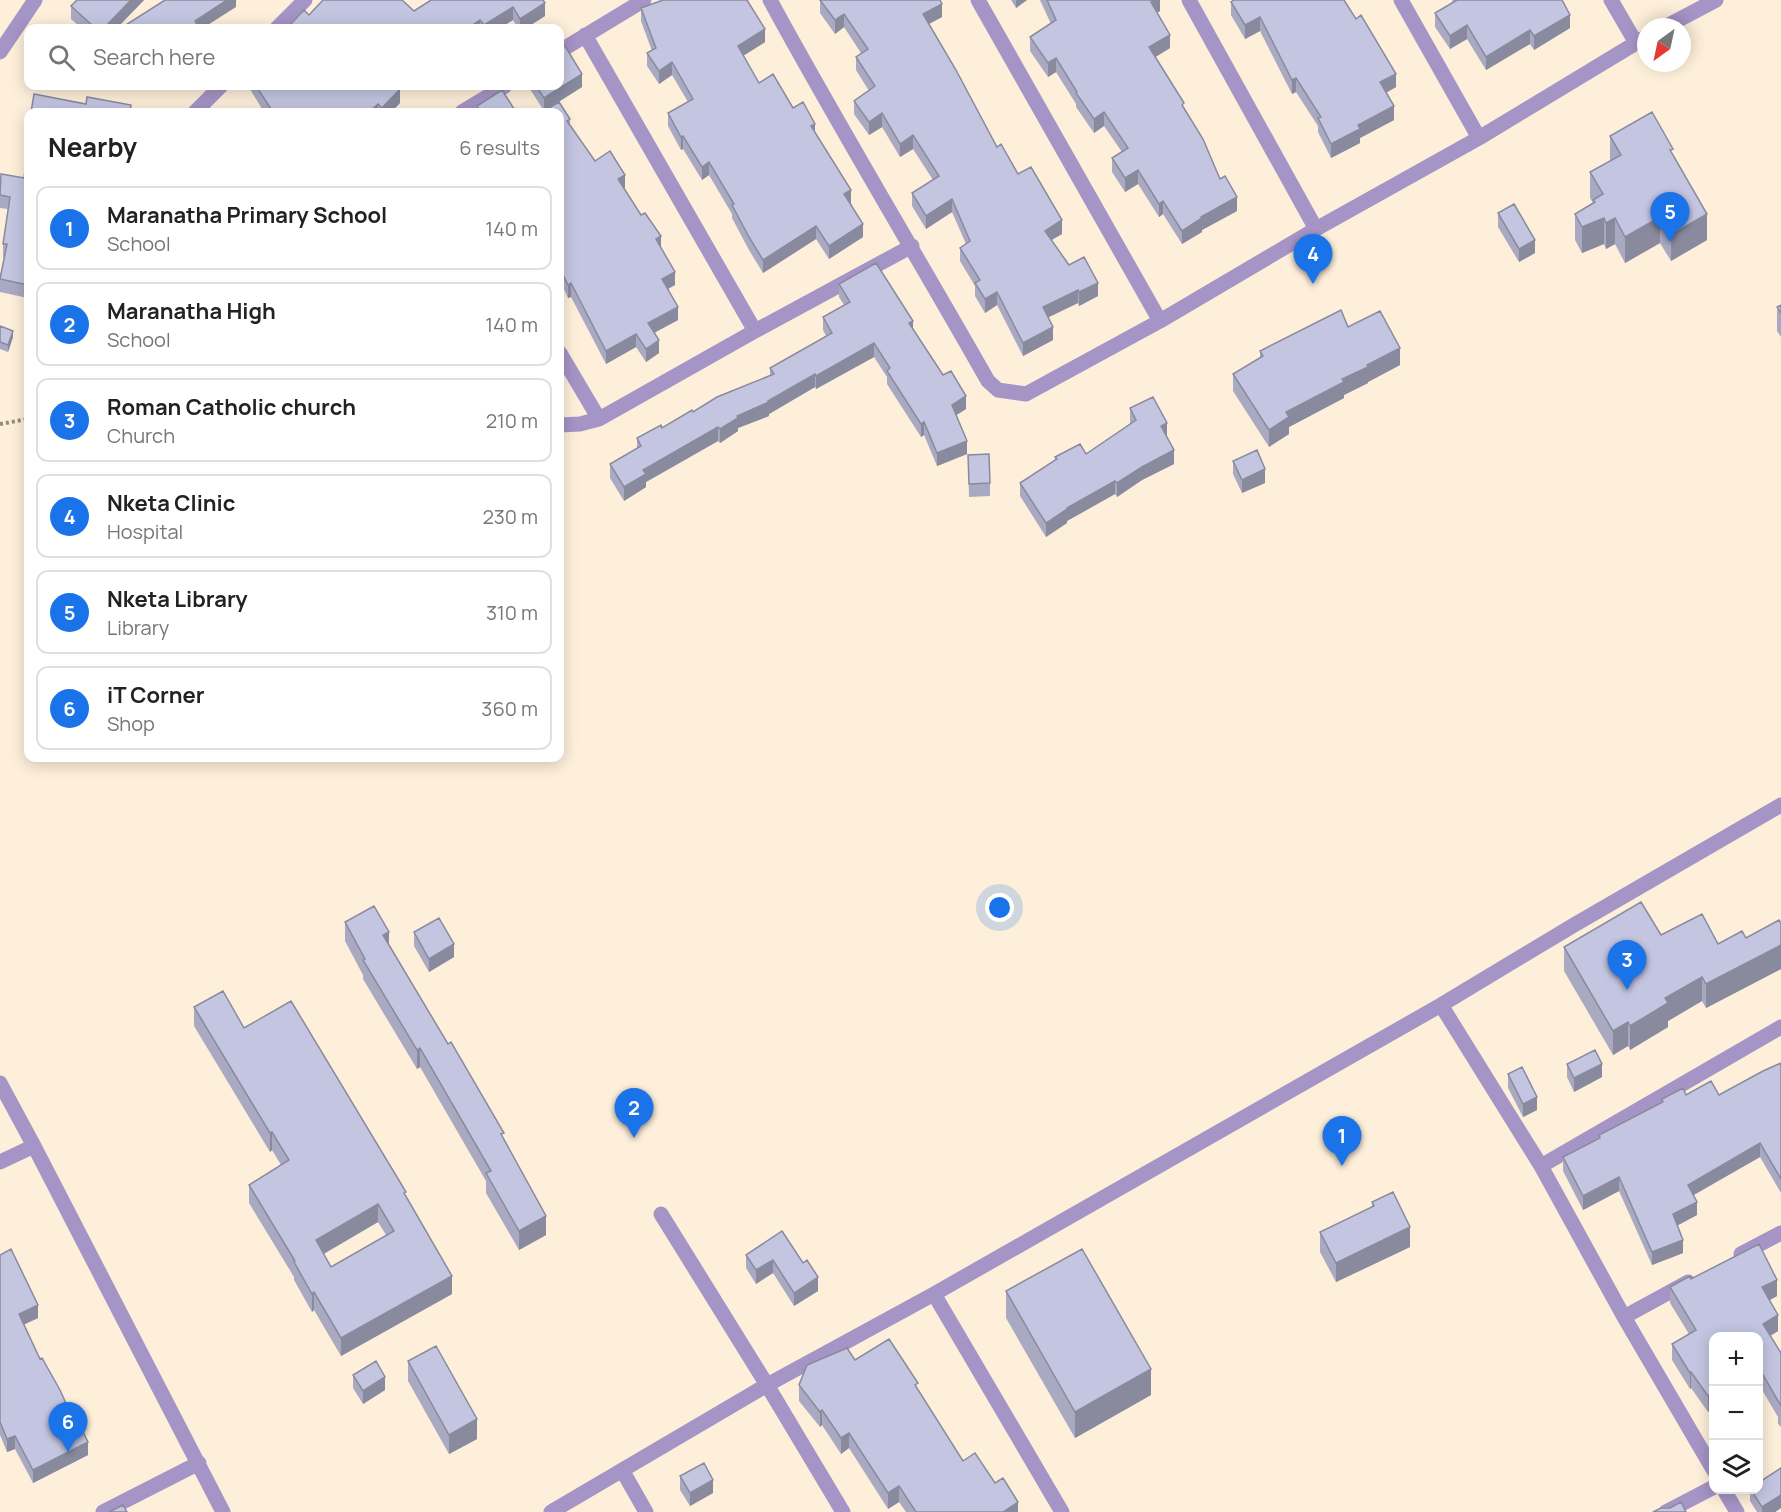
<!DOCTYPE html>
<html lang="en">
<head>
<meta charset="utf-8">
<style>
  :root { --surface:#fff; --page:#f2f2f2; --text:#222; --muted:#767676; --line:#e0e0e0; --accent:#1a73e8 }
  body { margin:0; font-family:Manrope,sans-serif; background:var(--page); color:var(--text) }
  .controls { position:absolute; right:18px; bottom:18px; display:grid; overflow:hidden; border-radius:12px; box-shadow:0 3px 15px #0003 }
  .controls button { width:54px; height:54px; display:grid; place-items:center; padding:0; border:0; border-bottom:2px solid var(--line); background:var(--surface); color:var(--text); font:30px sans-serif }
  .compass { position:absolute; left:1637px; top:18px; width:54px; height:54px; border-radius:50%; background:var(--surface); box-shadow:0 3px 15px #0003; rotate:213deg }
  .you { position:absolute; left:1000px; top:908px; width:21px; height:21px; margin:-15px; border:4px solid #fff; border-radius:50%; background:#1a73e8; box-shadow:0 0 0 9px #1a73e833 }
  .badge { display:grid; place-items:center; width:39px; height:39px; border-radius:50%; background:var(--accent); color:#fff; font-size:20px; font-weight:700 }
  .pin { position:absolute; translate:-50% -50px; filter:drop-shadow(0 2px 3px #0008) }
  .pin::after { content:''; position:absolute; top:32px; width:21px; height:18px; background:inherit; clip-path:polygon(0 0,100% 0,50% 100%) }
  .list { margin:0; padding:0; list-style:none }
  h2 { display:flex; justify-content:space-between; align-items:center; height:78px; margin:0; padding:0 24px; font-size:26px }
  h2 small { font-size:20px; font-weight:400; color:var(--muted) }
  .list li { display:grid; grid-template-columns:39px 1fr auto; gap:18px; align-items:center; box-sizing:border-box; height:84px; margin:0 12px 12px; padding:0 12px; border:2px solid var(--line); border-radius:12px }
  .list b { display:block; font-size:22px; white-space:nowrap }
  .list p { margin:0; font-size:20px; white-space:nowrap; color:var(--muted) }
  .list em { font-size:20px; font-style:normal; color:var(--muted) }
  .icon { flex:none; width:33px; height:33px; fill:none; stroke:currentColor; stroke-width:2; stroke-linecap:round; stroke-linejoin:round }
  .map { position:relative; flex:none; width:1781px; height:1512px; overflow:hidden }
  .search { position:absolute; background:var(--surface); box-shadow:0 3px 15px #0003; left:24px; top:24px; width:540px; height:66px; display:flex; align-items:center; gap:15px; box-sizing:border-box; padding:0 21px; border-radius:12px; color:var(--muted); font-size:22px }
  .panel { position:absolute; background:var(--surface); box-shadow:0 3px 15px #0003; left:24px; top:108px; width:540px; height:654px; border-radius:12px }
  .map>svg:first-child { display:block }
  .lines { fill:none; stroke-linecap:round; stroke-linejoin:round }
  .path { stroke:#94897a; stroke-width:4; stroke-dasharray:3 3; stroke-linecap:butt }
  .minor { stroke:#a594c6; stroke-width:15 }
  .wall { fill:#a9a9c2; fill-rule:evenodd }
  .shaded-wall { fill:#898a9e }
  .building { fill:#c4c5e1; stroke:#898a9e; stroke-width:1.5; fill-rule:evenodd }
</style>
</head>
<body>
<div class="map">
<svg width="1781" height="1512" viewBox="0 0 1781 1512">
  <rect width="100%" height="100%" fill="#feefdb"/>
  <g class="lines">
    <path class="path" d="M0,424l28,-5"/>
    <path class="minor" d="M770,0c70,129 146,254 218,381l10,9 28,4 134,-73 156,-92 163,-91 167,-101
      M978,0l182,321
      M1189,0l127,229
      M1401,0l78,138
      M1611,0l25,43
      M1665,27l51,-27
      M277,28l28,-28
      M585,35l170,296
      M560,51l84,-51
      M0,52l35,-52
      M195,112l26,-26
      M462,112l43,-26
      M560,353l39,66
      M560,425l20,-1 19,-5 156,-88 157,-85
      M1441,1005l100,161 83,151 90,154
      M0,1083l34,63 189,366
      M0,1162l34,-16
      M1541,1166l240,-139
      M661,1214l106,171 76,127
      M1741,1254l40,-21
      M934,1294l128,218
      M1624,1317l64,-35
      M622,1470l24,42
      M1724,1490l13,22
      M103,1512l96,-49
      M551,1512l216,-127 167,-91 507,-289 133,-80 207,-120
      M1666,1512l48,-25"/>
  </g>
  <path class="wall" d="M144,0l-27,28h-36l-10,-9v-13z
    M543,0l2,16 -19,12h-8l-5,-8 -13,8h-213l22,-13 105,-4z
    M820,0l122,17 -13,7 68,123 65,87 -11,6 18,25 29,31 -19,10 -1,-3 -30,14 5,23 -30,16 -26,-51 -12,8 -10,-17v-10l-15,-25v-13l6,-4 -14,-32 -26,17 -14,-23v-13l21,-13 -20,-31 -13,8 -18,-30 -13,8 -15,-21v-13l15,-10 -13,-21v-13l5,-4 -17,-26 -9,7 -15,-21z
    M1011,0h16l-11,8z
    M1040,0h120v11l-3,2 13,35 -15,9 29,51 53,103 -35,19v2l-20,12 -19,-30 -4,3 -21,-33 -13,8 -13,-20v-14l10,-6 -18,-26 -10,7 -18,-26v-3l-20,-32 -8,5 -18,-26v-14l21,-13z
    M1452,0h110l8,28 -36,22 -4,-6 -44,26 -19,-31 -17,10 -15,-22v-14l18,-11z
    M1231,2l165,85 -10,6 8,27 -34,18v5l-29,15 -13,-26v-6l-22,-34 -4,2 -32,-63 -15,8 -14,-24z
    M641,8l124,34 -22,14 16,27 34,25 22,24 36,71 12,34 -34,22 -13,-20 -53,34 -14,-23 -17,-32v-4l-23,-39 -7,5 -19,-31 -2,1 -13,-24v-13l20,-11 -16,-27 -13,9 -12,-18v-13l5,-2 -11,-30z
    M560,46h5l17,28v13l-33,21 10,-6 11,17v6l25,36 15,-10 15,24v13l-1,1 17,26 4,-2 16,23v11l14,25v13l-7,4 10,18v13l-24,13 5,7v13l-13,9 -10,-15 -30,17 -35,-67 -3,1 -8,-17v-169h-18l2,-1 -16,-25h32z
    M248,86h148l4,17 -9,9h-127z
    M477,106l39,6h-39z
    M1610,136l63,19 34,85 -36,21 -11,-18 -35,20 -10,-19 -9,5 -2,-5 -22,9 -7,-13v-26l18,-11 -3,-5v-26l20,-11z
    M28,152v146l-28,-6v-16l4,-19h-1v-13l5,-35 -8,-1v-29l24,-1z
    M1498,213l37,40 -16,9 -21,-35z
    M839,284l74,45 53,80 -10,6 11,39 -30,12 -13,-31 -3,2 -34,-53v-7l-13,-20 -58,32 -1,-2 -46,27v2l-31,12v3l-18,12 -2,-2 -72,41v5l-22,14 -14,-23v-14l27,-16v-10l25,-10 108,-52v-8l56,-32 -3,-6v-13l21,-12 -5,-8z
    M1781,305v32l-4,-6v-24z
    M0,326l13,11 -5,15 -8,-3z
    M1348,327l52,38 -32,17v1l-24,12v3l-55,29v7l-20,13 -36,-56v-17l27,-17v-6z
    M1130,408l37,29 7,27 -32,16 -25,17 -2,-3 -48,27v2l-21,14 -26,-41v-13l35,-23v-3l31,-3 45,-30 -1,-2z
    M968,455l22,28v13l-21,1z
    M1233,461l32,22 -23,10 -9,-19z
    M345,922l44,22 115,196 42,95 -27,15 -33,-57v-12l-66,-114 -3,2 -54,-90v-4l-18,-34z
    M1781,923v46l-75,39 -4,-7 -34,20v6l-38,23 -2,-4 -15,9 -49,-84v-24l97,-12 57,9 28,-6z
    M414,932l40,25 -25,15 -15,-26z
    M194,1007l50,21 162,169 46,97 -111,62 -27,-46 -2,2 -18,-32v-3l-45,-74v-18l32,-20 -9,-15 -2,2 -76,-126zM378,1222l8,13 -55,32 -7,-13z
    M1781,1063v130l-21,-36 -66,38 3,20 -20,10 6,28 -31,12 -33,-74 -36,19 -20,-39v-14l36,-19v-3l63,-32v-4l24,-4h33z
    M1567,1064l35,13 -28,15 -7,-15z
    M1508,1074l29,36 -14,7 -15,-29z
    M1372,1202l38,45 -74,35 -16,-30v-20l52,-25z
    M782,1231l36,60 -24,15 -21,-33 -17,11 -10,-16v-13z
    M0,1255l38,63 -14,6 16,35 48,96 -55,28 -18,-34 -8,3 -7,-17z
    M1691,1279l86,17 -7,4 8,31 -8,5 11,17v74l-3,-3v-7l-20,-34v-47l-50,76 -17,-24 -1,1 -18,-29v-16l17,-10 -19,-31v-16z
    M1006,1291l145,104 -76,43 -69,-120z
    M855,1360l63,30 45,71 32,22 23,29h-112l-7,-10 -11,7 -39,-61 -8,6 -19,-29 -2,2 -21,-26v-16z
    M408,1361l69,78 -28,15 -41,-73z
    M353,1375l32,15 -22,14 -10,-16z
    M1781,1468v40l-6,4h-18l-7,-11v-11h8z
    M680,1476l33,17 -23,13 -10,-16z"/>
  <path class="shaded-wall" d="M131,0h13l-27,28h-13z
    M227,0h9v7l-33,21h-8v-7z
    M1016,0h11l-11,8z
    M1155,0h5v11l-9,5v-14z
    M545,3v13l-19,12h-6v-9z
    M942,4v13l-19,10v-13z
    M513,7v13l-13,8h-16v-3z
    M844,14v13l-9,7v-14z
    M1570,15v13l-36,22v-14z
    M1260,17v14l-15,8v-14z
    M480,20v8h-12z
    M1467,25v14l-17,10v-13z
    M765,29v13l-27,17v-13z
    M1530,30v14l-44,26v-13z
    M1170,35v13l-21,13v-14z
    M1056,58v14l-8,5v-14z
    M672,62v13l-13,9v-13z
    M582,74v13l-38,24v-13z
    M1396,74v13l-16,9v-14z
    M1296,78v14l-4,2v-14z
    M400,89v14l-9,9h-9v-4z
    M378,104v8h-9z
    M1394,106v14l-34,18v5l-29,15v-14l27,-19z
    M1104,112v14l-10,7v-14z
    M882,113v14l-13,8v-13z
    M815,124v13l-4,-11z
    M913,135v14l-13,8v-13z
    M683,136v13l-2,1v-13z
    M709,162v13l-7,5v-13z
    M1138,170v14l-13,8v-14z
    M625,175v13l-7,4v-13z
    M851,190v13l-7,4v-13z
    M1237,197v14l-35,19v2l-20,12v-13l19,-14z
    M952,199v13l-26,17v-13z
    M1163,201v13l-4,3v-13z
    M1707,214v26l-36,21v-26z
    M1660,217v26l-35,20v-26z
    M1604,218v26l-22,9v-26z
    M1615,218v26l-9,5v-26z
    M1062,220v14l-17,10v-13z
    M863,224v13l-34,22v-13z
    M816,226v13l-53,34v-13z
    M661,236v14l-5,-11z
    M1535,240v13l-16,9v-13z
    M675,272v13l-13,7v-13z
    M571,283v14l-3,1v-13z
    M1098,283v13l-19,10v-14z
    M1078,290v13l-35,17v-13z
    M997,292v13l-12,8v-14z
    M678,307v13l-30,16v-13z
    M913,321v13l-4,-11z
    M1053,327v13l-30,16v-13z
    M13,331v6l-5,15v-7z
    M636,334v13l-30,17v-13z
    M659,340v13l-13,9v-13z
    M874,343v14l-58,32v-13z
    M1400,348v17l-32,17v1l-24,12v3l-55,29v7l-20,13v-17l17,-18 56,-33z
    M815,374v13l-46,27v2l-31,12v3l-18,12v-14l17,-13 31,-15z
    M966,396v13l-14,9v-13z
    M924,422v13l-3,2v-13z
    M1167,423v14l-6,-11z
    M718,427v14l-72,41v5l-22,14v-14l19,-17z
    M967,441v13l-30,12v-13z
    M1174,450v14l-32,16 -25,17v-14l25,-16z
    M1265,469v14l-23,10v-13z
    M1115,481v13l-48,27v2l-21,14v-14l21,-15z
    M389,932v19l-6,-16z
    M454,944v13l-25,15v-13z
    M1781,945v24l-75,39v-24z
    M1702,977v24l-34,20v6l-38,23v-24l35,-28z
    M1628,1022v24l-15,9v-24z
    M420,1048v19l-3,2v-19z
    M1602,1064v13l-28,15v-14z
    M1537,1097v13l-14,7v-13z
    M272,1132v18l-2,2v-19z
    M1760,1143v14l-72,41v-13z
    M1619,1177v14l-36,19v-14z
    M1697,1202v13l-24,13v-14z
    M378,1204v18l-62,36v-18z
    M546,1216v19l-27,15v-19z
    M1410,1227v20l-74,35v-19z
    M1683,1240v13l-31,12v-13z
    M773,1260v13l-17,11v-14z
    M452,1276v18l-111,62v-18z
    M818,1277v14l-24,15v-13z
    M1777,1280v16l-15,8v-17z
    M314,1292v18l-2,2v-18z
    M38,1305v13l-19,9v-13z
    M1778,1315v16l-15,9v-16z
    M1151,1369v26l-76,43v-26z
    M1691,1372v16l-1,1v-16z
    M385,1377v13l-22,14v-13z
    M1713,1392v16l-5,4v-16z
    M822,1410v15l-2,2v-15z
    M477,1419v20l-28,15v-19z
    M849,1433v15l-8,6v-16z
    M15,1436v13l-8,3v-13z
    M88,1442v13l-55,28v-13z
    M713,1480v13l-23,13v-13z
    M899,1486v16l-11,7v-16z
    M1781,1495v13l-6,4h-13v-5z
    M1018,1502v10h-15z"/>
  <path class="building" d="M77,0h54l-27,28h-9l-24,-22z
    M165,0h62l-32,21 3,5 -3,2h-74z
    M323,0h79l12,11 17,-11h112l2,3 -25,16 -7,-12 -29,18 -4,-5 -12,8h-181l17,-18 5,5z
    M663,0h84l18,29 -27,17 21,37 14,-9 20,34 10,-6 12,22 -4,2 40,64 -7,4 19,30 -34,22 -13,-20 -53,34 -14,-23 -17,-32 2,-1 -25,-42 -7,5 -19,-31 -2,1 -13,-24 25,-14 -21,-37 -13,9 -12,-18 9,-5 -15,-40z
    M820,0h120l2,4 -19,10 33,56 41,77 4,-3 17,30 13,-7 31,53 -17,11 24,34 15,-8 14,26 -19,9 -1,-2 -35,17 10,20 -30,16 -26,-51 -12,7 -10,-16 5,-3 -20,-32 10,-7 -18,-42 -26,17 -14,-23 27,-17 -26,-41 -13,9 -18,-31 -13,9 -15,-21 21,-15 -19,-29 12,-8 -24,-35 -9,6z
    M1047,0h108l-4,2 19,33 -21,12 35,56 -2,2 21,34 17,40 5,-3 12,21 -36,20 1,1 -20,13 -19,-30 -4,3 -21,-34 -13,8 -13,-20 16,-10 -24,-36 -10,7 -18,-26 1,-1 -21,-34 -8,5 -18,-26 26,-17z
    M1234,0h110l12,19 5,-4 35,59 -16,8 14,24 -36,19 2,4 -29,15 -13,-26 3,-1 -25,-39 -4,2 -32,-63 -15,8 -14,-23z
    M1457,0h105l8,15 -36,21 -4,-6 -44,27 -19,-32 -17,11 -15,-23z
    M560,46h5l17,28 -38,24 -8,-12h24z
    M256,86h140l4,3 -18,19 -4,-4 -9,8h-96z
    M502,90l14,22h-35l-4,-6z
    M34,94l52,10 1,-7 44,8 -1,7h-99z
    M559,102l11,17 -3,2 28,40 15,-10 15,24 -7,4 23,36 4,-2 16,23 -5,3 19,33 -13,7 16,28 -30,16 11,17 -13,9 -10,-15 -30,17 -35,-68 -3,2 -8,-17v-156h-18z
    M1652,112l21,37 -3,1 37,64 -36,21 -11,-18 -35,20 -10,-19 -9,5 -2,-5 -22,9 -7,-13 20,-12 -2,-2 10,-6 -13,-22 31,-17 -11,-19z
    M28,152v133l-28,-6 7,-35h-4l7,-47 -10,-2 1,-21 23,4z
    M1514,204l21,36 -16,9 -21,-36z
    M876,263l37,58 -4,2 34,52 8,-4 15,25 -14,9 15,36 -30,12 -13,-31 -3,2 -34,-53 3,-3 -16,-25 -58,33 -1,-2 -47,27 1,1 -32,14 1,2 -18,11 -2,-2 -75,43 3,4 -22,13 -14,-23 31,-18 -4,-8 24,-13 1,3 30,-18 1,2 24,-15 57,-23 -4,-6 62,-35 -9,-16 27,-15 -11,-18z
    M1781,305v8l-4,-6z
    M1341,310l7,17 32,-16 20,37 -33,17 1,2 -26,12 2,3 -58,30 3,5 -20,13 -36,-56 30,-18 -3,-5z
    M0,326l13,5 -5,14 -8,-3z
    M1153,397l14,26 -6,3 13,24 -32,17 -25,16 -2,-2 -48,27v1l-21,14 -26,-40 37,-24 -2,-2 25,-13 6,10 50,-34 -6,-12z
    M1257,450l8,19 -23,11 -9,-19z
    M989,454l1,29 -21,1 -1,-29z
    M1641,902l20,33 41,-21 16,30 24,-13 4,7 33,-18 2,3v22l-75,39 -4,-7 -37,21 3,5 -38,23 -2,-4 -15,9 -49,-84z
    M374,906l15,26 -6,3 65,109 3,-2 53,91 -3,1 45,82 -27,15 -33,-58 5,-2 -71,-123 -3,2 -54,-90 2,-1 -20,-37z
    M439,918l15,26 -25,15 -15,-27z
    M223,991l21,37 47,-27 115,191 -2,1 48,83 -111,62 -27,-46 -2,2 -18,-32 1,-1 -46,-76 40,-25 -17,-28 -2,1 -76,-126zM378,1204l16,27 -63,36 -15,-27z
    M1595,1050l7,14 -28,14 -7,-14z
    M1781,1063v116l-21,-36 -72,42 9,17 -24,12 10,26 -31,12 -33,-75 -36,19 -20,-39 37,-19 -1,-3 64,-33 -1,-3 21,-11 3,7 25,-14 8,14 44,-24z
    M1522,1067l15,30 -14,7 -15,-30z
    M1393,1192l17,35 -74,36 -16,-31 54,-26 -2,-4z
    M782,1231l21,32 4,-3 11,17 -24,16 -21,-33 -17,10 -10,-15z
    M1759,1244l18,36 -15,7 16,28 -15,9 18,29v53l-23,-40v-30h-45v56l-5,4 -17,-24 -1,1 -18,-29 24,-14 -26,-43 20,-11 1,3z
    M11,1249l27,56 -19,9 21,45 2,-1 18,32 15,33 3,-1 10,20 -55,28 -18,-34 -8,3 -7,-17v-167z
    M1082,1249l69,120 -76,43 -69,-121z
    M889,1339l29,44 -3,2 48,76 12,-8 20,30 8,-5 15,24 -15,10h-87l-17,-26 -11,7 -39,-60 -8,5 -19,-28 -2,2 -21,-27 8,-20 40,-17 8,12z
    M436,1346l41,73 -28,16 -41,-74z
    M376,1361l9,16 -22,14 -10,-16z
    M704,1463l9,17 -23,13 -10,-17z
    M1781,1468v27l-19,12 -11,-17h7v-7z
    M1681,1502l5,10h-33l8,-4h9z
    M123,1505l4,7h-18z"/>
</svg>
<div class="controls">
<button>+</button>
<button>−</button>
<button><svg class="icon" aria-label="layers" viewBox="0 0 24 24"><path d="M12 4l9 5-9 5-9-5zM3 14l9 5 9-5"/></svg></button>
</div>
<svg class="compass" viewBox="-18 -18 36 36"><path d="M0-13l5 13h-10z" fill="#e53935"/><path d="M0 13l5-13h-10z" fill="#767676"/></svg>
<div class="you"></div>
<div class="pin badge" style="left:1342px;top:1166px">1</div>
<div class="pin badge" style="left:634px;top:1138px">2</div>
<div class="pin badge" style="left:1627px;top:990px">3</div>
<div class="pin badge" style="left:1313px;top:284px">4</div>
<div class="pin badge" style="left:1670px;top:242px">5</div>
<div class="pin badge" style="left:68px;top:1452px">6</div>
<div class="search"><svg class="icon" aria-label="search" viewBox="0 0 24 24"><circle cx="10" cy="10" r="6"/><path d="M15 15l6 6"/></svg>Search here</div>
<section class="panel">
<h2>Nearby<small>6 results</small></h2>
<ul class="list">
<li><span class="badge">1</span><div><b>Maranatha Primary School</b><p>School</p></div><em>140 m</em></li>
<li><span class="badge">2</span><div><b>Maranatha High</b><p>School</p></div><em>140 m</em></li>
<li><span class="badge">3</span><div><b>Roman Catholic church</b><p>Church</p></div><em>210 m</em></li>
<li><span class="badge">4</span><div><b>Nketa Clinic</b><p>Hospital</p></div><em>230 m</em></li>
<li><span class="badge">5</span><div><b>Nketa Library</b><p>Library</p></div><em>310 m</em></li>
<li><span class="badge">6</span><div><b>iT Corner</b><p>Shop</p></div><em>360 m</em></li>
</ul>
</section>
</div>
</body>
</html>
